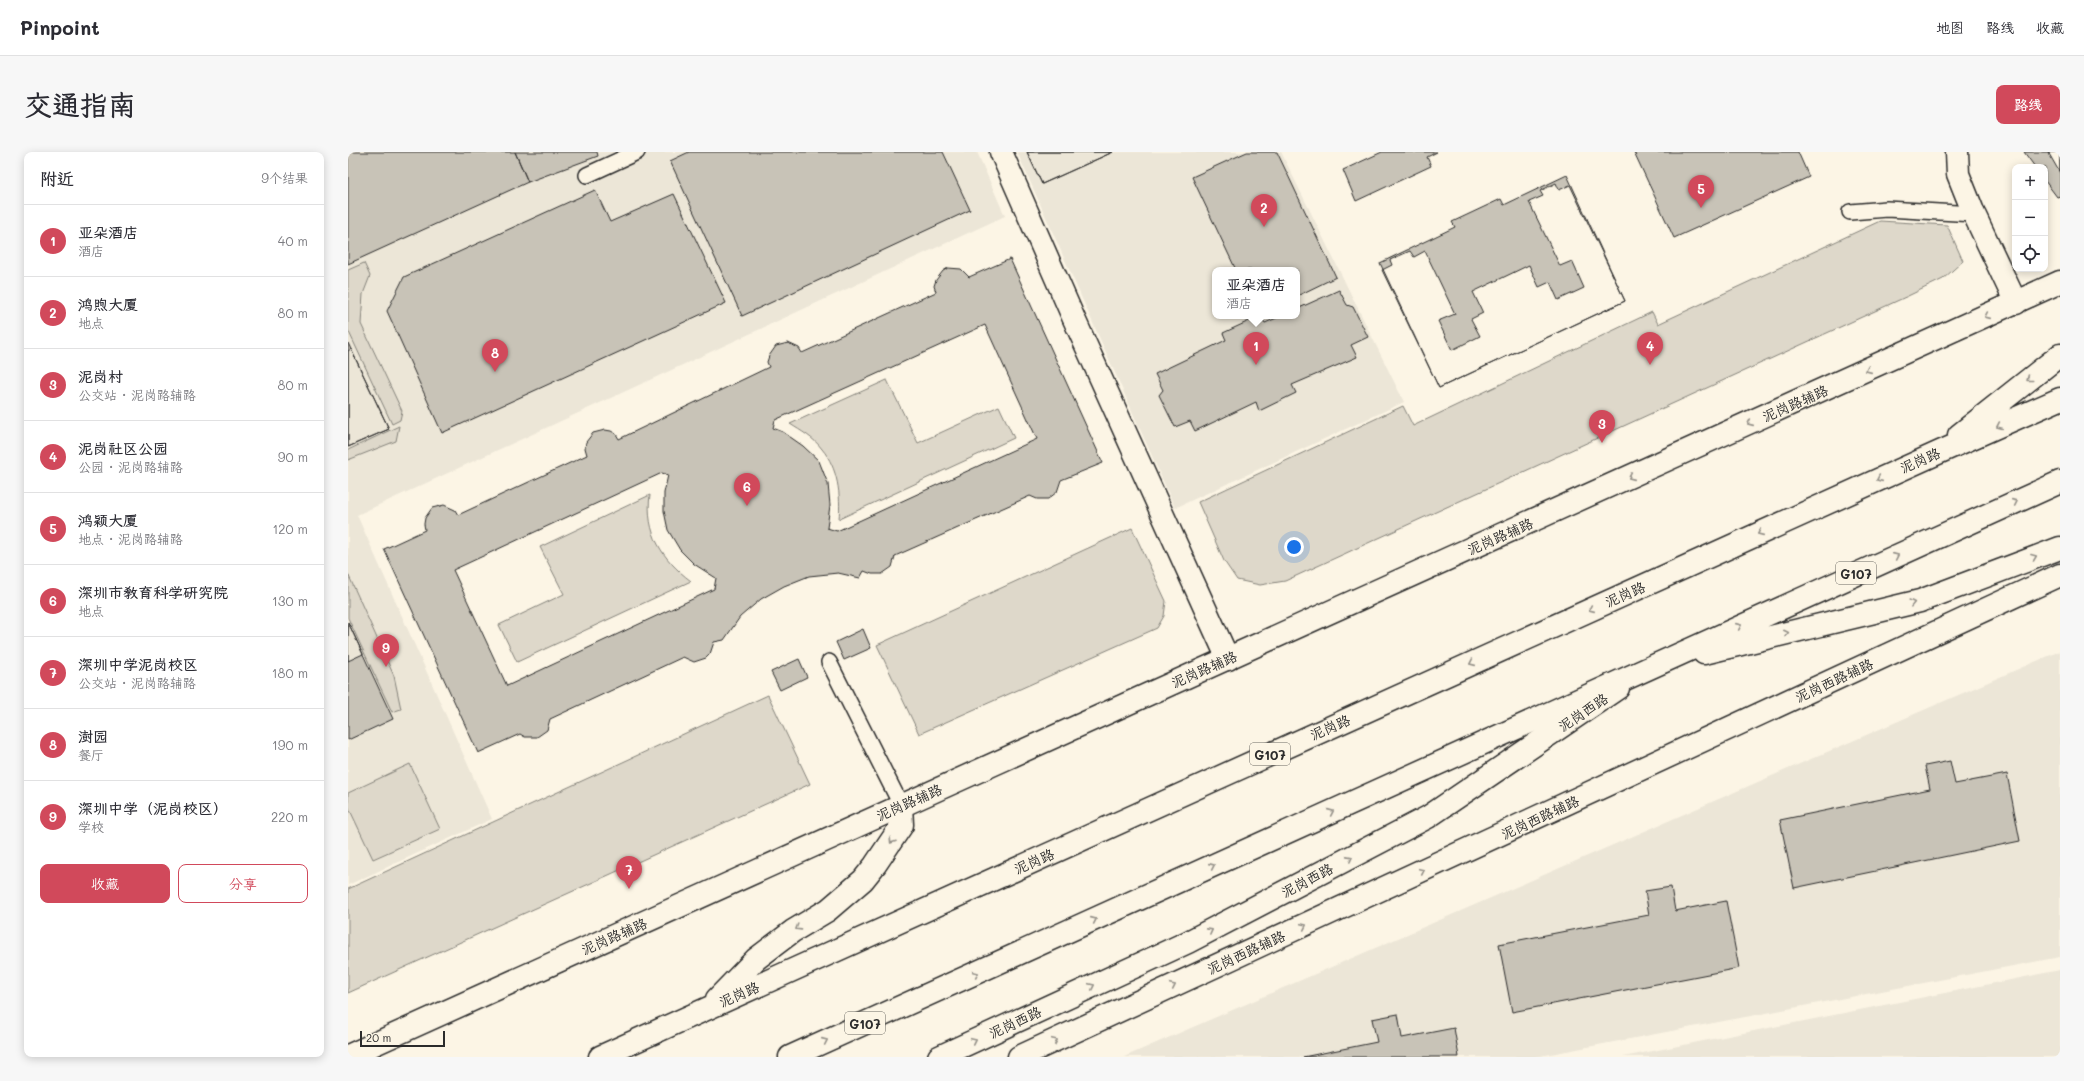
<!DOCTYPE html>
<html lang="zh">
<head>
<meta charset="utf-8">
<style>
  :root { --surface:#fff; --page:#f7f7f7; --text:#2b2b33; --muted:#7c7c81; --line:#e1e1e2; --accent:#d1495b }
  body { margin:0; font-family:Mali,"LXGW WenKai TC",sans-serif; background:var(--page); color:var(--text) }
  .controls { position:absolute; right:12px; top:12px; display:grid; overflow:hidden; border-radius:8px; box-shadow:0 2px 10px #0003 }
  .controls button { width:36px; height:36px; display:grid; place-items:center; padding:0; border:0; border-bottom:1px solid var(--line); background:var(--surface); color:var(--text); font:20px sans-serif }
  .scale { position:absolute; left:12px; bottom:10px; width:85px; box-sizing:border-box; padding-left:4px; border:2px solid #2b2b2b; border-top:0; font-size:11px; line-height:14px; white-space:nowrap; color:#2b2b2b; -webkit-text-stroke:3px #fcf5e5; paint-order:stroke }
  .you { position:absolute; left:946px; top:395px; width:14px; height:14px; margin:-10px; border:3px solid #fff; border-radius:50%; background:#1a73e8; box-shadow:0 0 0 6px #1a73e833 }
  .badge { display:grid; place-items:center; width:26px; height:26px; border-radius:50%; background:var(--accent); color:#fff; font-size:13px; font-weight:700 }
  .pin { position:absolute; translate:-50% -33px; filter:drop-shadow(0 1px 2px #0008) }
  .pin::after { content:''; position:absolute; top:21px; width:14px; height:12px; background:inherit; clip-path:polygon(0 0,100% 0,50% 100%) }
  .popup { position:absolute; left:864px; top:115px; width:88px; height:52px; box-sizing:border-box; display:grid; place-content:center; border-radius:8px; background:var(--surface); filter:drop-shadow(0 1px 3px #0005); font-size:13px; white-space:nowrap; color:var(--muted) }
  .popup b { font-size:15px; color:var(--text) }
  .popup::after { content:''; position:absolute; left:50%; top:100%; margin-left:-8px; border:8px solid transparent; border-top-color:var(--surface) }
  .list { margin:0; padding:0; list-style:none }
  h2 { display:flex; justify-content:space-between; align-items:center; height:52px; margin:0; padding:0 16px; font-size:17px }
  h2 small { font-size:13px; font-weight:400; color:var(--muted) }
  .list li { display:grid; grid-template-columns:26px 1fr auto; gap:12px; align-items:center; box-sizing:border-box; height:72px; padding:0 16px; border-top:1px solid var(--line) }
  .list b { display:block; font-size:15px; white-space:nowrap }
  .list p { margin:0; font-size:13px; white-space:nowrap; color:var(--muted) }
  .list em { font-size:13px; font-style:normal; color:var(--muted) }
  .actions { display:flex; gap:8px; padding:12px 16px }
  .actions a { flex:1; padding:9px 0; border:1px solid var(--accent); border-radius:8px; text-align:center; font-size:14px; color:var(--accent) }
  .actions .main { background:var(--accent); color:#fff }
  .icon { flex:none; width:22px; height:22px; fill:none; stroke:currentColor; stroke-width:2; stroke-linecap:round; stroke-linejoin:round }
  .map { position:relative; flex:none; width:1712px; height:905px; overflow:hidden; border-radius:8px }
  header { display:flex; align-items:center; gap:24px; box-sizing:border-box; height:56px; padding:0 20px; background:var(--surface); border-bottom:1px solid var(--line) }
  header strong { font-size:19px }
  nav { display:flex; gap:22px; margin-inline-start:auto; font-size:14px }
  .intro { display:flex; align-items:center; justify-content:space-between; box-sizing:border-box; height:96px; padding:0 24px }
  h1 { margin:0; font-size:28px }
  .button { padding:10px 18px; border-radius:8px; background:var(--accent); color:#fff; font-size:14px; font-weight:700 }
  main { display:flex; gap:24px; padding:0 24px }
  aside { flex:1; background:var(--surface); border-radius:8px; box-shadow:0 2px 10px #0003 }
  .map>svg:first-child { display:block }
  .built { fill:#ece6d7; fill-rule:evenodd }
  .green { fill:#ded8ca; stroke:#84827a }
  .building { fill:#c8c3b7; stroke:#2b2b2b; fill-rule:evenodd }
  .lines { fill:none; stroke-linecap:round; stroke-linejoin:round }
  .lane-casing { stroke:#2b2b2b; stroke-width:18 }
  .street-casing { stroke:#2b2b2b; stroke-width:25 }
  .primary-casing { stroke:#2b2b2b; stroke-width:25 }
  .highway-casing { stroke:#2b2b2b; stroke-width:25 }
  .lane { stroke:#fcf5e5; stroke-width:15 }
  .street { stroke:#fcf5e5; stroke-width:22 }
  .primary { stroke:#fcf5e5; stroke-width:22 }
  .highway { stroke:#fcf5e5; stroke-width:22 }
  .oneway { stroke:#949088 }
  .labels { text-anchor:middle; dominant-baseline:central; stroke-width:3; stroke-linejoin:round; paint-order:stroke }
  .shield { fill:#fcf5e5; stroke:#6a6863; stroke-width:1 }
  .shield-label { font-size:13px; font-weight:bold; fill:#2b2b2b }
  .street-label { font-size:14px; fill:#2b2b2b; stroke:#fcf5e5 }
</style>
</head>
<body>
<header>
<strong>Pinpoint</strong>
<nav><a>地图</a><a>路线</a><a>收藏</a></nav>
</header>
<div class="intro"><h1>交通指南</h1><a class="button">路线</a></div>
<main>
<aside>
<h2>附近<small>9个结果</small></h2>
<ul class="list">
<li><span class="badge">1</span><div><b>亚朵酒店</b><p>酒店</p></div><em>40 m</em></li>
<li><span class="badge">2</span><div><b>鸿煦大厦</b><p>地点</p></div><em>80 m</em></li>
<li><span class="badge">3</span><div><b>泥岗村</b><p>公交站 · 泥岗路辅路</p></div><em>80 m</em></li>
<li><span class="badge">4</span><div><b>泥岗社区公园</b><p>公园 · 泥岗路辅路</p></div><em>90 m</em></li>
<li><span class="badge">5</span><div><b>鸿颖大厦</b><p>地点 · 泥岗路辅路</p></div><em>120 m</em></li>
<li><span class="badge">6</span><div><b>深圳市教育科学研究院</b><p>地点</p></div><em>130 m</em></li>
<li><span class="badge">7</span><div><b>深圳中学泥岗校区</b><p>公交站 · 泥岗路辅路</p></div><em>180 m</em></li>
<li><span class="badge">8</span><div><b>澍园</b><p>餐厅</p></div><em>190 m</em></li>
<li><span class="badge">9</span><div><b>深圳中学（泥岗校区）</b><p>学校</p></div><em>220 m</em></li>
</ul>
<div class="actions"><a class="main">收藏</a><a>分享</a></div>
</aside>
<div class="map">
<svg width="1712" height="905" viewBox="0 0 1712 905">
  <rect width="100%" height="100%" fill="#fcf5e5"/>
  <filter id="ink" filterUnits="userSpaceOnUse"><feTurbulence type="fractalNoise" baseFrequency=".025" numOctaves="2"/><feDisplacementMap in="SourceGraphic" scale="8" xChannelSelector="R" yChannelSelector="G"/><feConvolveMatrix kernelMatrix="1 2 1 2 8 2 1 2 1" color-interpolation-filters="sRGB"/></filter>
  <g filter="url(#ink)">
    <path class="built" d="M0,0h629l28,64 -648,299 135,304 -144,66z
      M669,0h264l123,250 -229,106zM867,118h82v46h-82z
      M1712,499v306l-525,100h-411z
      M1712,818v87h-437z"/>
    <path class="green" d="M1532,69l67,4 16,36 -20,18 -33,16 -625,286 -25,4 -23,-5 -13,-19 -26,-59 205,-96 10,20 239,-114 6,12z
      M16,111l6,13 -7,18 -2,30 41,87 -2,9 -8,4 -44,-94v-60z
      M539,228l31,63 81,-37 15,32 -175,81c2,-24 -1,-51 -17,-70 -8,-11 -21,-18 -32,-25z
      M51,274l-3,15 -48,19v-10z
      M302,343c-5,38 12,64 41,86l-174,81 -18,-37 65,-31 -24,-47z
      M784,376l34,73 -2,15 -7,12 -238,106 -42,-89z
      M0,422l46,102 7,33 -9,3 -44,-94z
      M420,543l42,89 -462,209v-104z
      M62,612l30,65 -67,30 -25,-53v-13z"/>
    <path class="building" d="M0,0h167l13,30 -180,82z
      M167,0h82l1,4 -70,26z
      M341,0h254l27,58 -228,106 -72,-155z
      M679,0h86l-71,32z
      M679,0h86l-71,32z
      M899,0h30l59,125 -39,19v-26h-61l-44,-93z
      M1034,0h55l-10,5 4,9 -75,35 -13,-31z
      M1286,0h164l11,25 -135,61z
      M1676,0h36v44l-3,1 -12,-16v-14h-10z
      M1700,0h12v21z
      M1219,23l58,126 -186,87 -59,-125 75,-36 -3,-5 49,-23 3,6z
      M1208,31l3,7 11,-5 55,116 -186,87 -57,-118 10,-5 -2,-5 20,-9 4,6 11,-6 30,63 -17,7 14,29 28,-14 -9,-17 12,-6 -10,-21 56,-27 10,22 11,-5 8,18 26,-12 -12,-27 -12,5 -31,-64 14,-6 -3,-5z
      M247,38l15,32 64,-28 52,109 -284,130 -55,-122 17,-34z
      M662,107l93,204 -42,17 -4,12 -9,7h-11l-7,-3 -135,60 -3,11 -10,7h-10l-8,-3 -4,7 -22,-5 -29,3 -25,10 -23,13 -21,18 -16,23 -10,2 -4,12 -4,4 -12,4 -11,-5 -133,62 -3,11 -10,7h-12l-5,-3 -42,19 -94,-204 41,-19 -1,-6 1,-6 7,-10 12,-3 11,5 3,5 129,-60 -2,-7 1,-6 7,-9 12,-3 6,1 5,3 3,5 150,-72 -2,-5 2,-6 7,-10 12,-3 11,5 3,5 134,-61 -2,-6 2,-6 7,-9 5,-3 13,1 8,8zM637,173l52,114 -200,92 -10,-3 3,-23 -2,-21 -9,-23 -16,-15 -20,-14 -10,-4 2,-8zM314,321l6,2 -4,18v18l4,19 12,20 14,14 22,14 -2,11 -207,97 -54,-116z
      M991,138l8,15 6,2 15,30 -17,8 6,12 -65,28 4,8 -37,18 -3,-9 -61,29 -5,-10 -15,6 -16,-32 4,-5 -8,-16 71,-34 -3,-7 37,-17 5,7 16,-7h16v-7z
      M0,191l41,86 -41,18z
      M3,197l38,80 -41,18v-96z
      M0,470l45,97 -45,21z
      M0,470l15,32 -15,7z
      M515,477l8,19 -27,12 -8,-18z
      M451,507l8,18 -27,13 -9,-18z
      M1602,609l5,23 52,-10 13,67 -226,47 -14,-68 150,-31 -5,-23z
      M1323,735l4,24 51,-10 13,67 -227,44 -13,-68 150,-29 -4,-24z
      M1050,862l4,24 52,-10 5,29h-156l74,-15 -5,-23z"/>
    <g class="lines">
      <g class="lane-casing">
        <path id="lane" d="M239,23l50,-23
          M1502,60l37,-3 87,5
          M481,510l72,143"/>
      </g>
      <g class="street-casing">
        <path id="street" d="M653,0l73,167 154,340
          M1609,0l1,22 16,40 42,89"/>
      </g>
      <g class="primary-casing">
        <path id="primary" d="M0,904l1712,-774
          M591,905l249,-115 240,-125 190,-129
          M671,905l1041,-482"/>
      </g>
      <g class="highway-casing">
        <path id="highway" d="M1611,283l101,-80
          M1356,501l216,-52 140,-53
          M369,847l39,-40 37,-28 35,-21 35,-30 12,-15 27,-40 -1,-20
          M252,905l1340,-605 120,-53
          M442,905l1270,-575"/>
      </g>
      <use href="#lane" class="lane"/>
      <use href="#street" class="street"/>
      <use href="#primary" class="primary"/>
      <use href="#highway" class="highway"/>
    </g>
    <defs><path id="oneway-chevron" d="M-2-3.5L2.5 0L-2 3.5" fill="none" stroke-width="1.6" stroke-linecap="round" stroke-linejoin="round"/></defs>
    <g class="oneway">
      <use href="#oneway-chevron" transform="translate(1639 164) rotate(156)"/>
      <use href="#oneway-chevron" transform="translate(1520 218) rotate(156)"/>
      <use href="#oneway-chevron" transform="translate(1681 227) rotate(142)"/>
      <use href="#oneway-chevron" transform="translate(1402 271) rotate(156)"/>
      <use href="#oneway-chevron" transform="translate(1651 274) rotate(156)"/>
      <use href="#oneway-chevron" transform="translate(1283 325) rotate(156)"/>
      <use href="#oneway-chevron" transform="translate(1531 327) rotate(156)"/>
      <use href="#oneway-chevron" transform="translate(1667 350) rotate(-24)"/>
      <use href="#oneway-chevron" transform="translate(1412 381) rotate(156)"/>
      <use href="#oneway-chevron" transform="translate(1548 404) rotate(-24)"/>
      <use href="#oneway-chevron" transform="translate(1686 405) rotate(-21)"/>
      <use href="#oneway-chevron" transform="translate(1564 451) rotate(-14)"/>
      <use href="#oneway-chevron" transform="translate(1243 457) rotate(156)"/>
      <use href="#oneway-chevron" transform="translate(1391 474) rotate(-24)"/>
      <use href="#oneway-chevron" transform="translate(1438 481) rotate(-14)"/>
      <use href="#oneway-chevron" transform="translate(1124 511) rotate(156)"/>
      <use href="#oneway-chevron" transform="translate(983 660) rotate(-24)"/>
      <use href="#oneway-chevron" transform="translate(544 689) rotate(123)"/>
      <use href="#oneway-chevron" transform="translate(1002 706) rotate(-28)"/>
      <use href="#oneway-chevron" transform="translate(864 714) rotate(-24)"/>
      <use href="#oneway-chevron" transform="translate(1074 719) rotate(-25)"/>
      <use href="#oneway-chevron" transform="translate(746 768) rotate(-24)"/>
      <use href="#oneway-chevron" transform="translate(956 774) rotate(-25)"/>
      <use href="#oneway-chevron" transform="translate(450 776) rotate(148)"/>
      <use href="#oneway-chevron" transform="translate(862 779) rotate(-28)"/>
      <use href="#oneway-chevron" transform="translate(628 822) rotate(-24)"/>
      <use href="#oneway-chevron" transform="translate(744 834) rotate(-25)"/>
      <use href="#oneway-chevron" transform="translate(825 834) rotate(-25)"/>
      <use href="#oneway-chevron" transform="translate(477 889) rotate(-24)"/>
      <use href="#oneway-chevron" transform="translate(626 889) rotate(-25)"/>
      <use href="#oneway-chevron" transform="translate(707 889) rotate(-25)"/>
    </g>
  </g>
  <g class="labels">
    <g class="shield">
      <rect x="1488" y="410" width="40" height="22" rx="3"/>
      <rect x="902" y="591" width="40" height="22" rx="3"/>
      <rect x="497" y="860" width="40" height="22" rx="3"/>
    </g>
    <g class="shield-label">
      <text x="1508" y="421">G107</text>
      <text x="922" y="602">G107</text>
      <text x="517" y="871">G107</text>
    </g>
    <g class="street-label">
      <text transform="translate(1447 251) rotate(-24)">泥岗路辅路</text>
      <text transform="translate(1572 308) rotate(-24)">泥岗路</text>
      <text transform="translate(1152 384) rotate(-24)">泥岗路辅路</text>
      <text transform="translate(1277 442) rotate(-24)">泥岗路</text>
      <text transform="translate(856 517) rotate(-24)">泥岗路辅路</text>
      <text transform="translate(1486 528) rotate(-25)">泥岗西路辅路</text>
      <text transform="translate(1235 560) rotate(-34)">泥岗西路</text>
      <text transform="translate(982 575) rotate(-24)">泥岗路</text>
      <text transform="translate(561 650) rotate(-24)">泥岗路辅路</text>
      <text transform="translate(1192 665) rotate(-25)">泥岗西路辅路</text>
      <text transform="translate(686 709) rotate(-24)">泥岗路</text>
      <text transform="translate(959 728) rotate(-28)">泥岗西路</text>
      <text transform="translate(266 784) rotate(-24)">泥岗路辅路</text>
      <text transform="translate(898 800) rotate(-25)">泥岗西路辅路</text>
      <text transform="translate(391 842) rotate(-24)">泥岗路</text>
      <text transform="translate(667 870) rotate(-25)">泥岗西路</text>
    </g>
  </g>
</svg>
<div class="controls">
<button>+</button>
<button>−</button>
<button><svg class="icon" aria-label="locate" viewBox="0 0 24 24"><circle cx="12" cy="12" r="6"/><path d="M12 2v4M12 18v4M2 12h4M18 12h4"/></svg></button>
</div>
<div class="scale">20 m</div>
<div class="you"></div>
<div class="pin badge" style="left:908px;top:213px">1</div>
<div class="popup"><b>亚朵酒店</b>酒店</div>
<div class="pin badge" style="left:916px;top:75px">2</div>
<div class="pin badge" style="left:1254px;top:291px">3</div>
<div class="pin badge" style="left:1302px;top:213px">4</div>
<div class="pin badge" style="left:1353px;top:56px">5</div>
<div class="pin badge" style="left:399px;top:354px">6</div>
<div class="pin badge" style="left:281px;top:737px">7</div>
<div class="pin badge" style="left:147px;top:220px">8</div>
<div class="pin badge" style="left:38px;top:515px">9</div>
</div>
</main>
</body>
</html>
